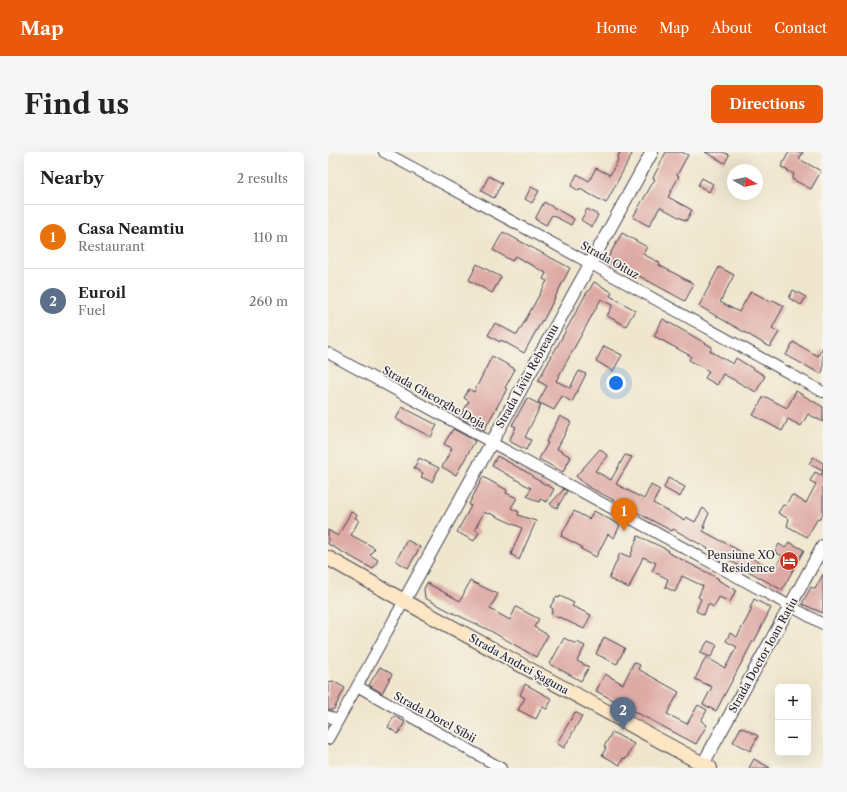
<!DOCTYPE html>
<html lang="en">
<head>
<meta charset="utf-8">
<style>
  :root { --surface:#fff; --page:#f6f6f6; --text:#222; --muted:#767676; --line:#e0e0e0; --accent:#ea580c }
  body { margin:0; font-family:"Libre Caslon Text",serif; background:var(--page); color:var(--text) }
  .controls { position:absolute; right:12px; bottom:12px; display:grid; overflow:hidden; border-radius:6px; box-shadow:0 4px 16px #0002 }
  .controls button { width:36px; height:36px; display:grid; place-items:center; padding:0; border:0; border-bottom:1px solid var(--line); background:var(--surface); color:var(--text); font:20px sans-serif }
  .compass { position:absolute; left:399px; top:12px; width:36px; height:36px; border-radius:50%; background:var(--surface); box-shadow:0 4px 16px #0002; rotate:99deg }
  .you { position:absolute; left:288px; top:231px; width:14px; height:14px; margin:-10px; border:3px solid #fff; border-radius:50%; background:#1a73e8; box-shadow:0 0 0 6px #1a73e833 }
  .badge { display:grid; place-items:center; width:26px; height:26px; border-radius:50%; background:var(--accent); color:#fff; font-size:13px; font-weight:700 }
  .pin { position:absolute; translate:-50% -33px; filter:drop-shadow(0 1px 2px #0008) }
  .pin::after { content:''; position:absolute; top:21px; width:14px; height:12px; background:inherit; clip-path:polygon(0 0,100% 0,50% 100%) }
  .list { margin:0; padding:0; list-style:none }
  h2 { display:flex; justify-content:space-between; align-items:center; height:52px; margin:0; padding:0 16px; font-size:17px }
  h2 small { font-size:13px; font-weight:400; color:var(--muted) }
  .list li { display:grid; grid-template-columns:26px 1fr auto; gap:12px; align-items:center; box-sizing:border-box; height:64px; padding:0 16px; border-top:1px solid var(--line) }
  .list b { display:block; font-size:15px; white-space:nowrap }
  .list p { margin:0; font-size:13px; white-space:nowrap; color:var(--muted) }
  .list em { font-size:13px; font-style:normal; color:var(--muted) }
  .map { position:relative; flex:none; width:495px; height:616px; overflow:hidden; border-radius:6px }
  header { display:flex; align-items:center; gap:24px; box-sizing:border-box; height:56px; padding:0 20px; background:var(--accent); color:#fff }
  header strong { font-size:19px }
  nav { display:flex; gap:22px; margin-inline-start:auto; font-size:14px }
  .intro { display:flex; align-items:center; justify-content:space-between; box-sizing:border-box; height:96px; padding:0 24px }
  h1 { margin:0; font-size:28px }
  .button { padding:10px 18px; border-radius:6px; background:var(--accent); color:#fff; font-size:14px; font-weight:700 }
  main { display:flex; gap:24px; padding:0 24px }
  aside { flex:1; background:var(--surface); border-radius:6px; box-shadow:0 4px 16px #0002 }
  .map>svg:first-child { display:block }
  .building { fill:#deaaa5 }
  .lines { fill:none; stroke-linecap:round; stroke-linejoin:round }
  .minor-casing { stroke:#413f51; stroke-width:12 }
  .tertiary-casing { stroke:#413f51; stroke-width:14 }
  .secondary-casing { stroke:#413f51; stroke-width:16 }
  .minor { stroke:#fff; stroke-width:10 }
  .tertiary { stroke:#fff; stroke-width:12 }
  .secondary { stroke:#fce6c4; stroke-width:14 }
  .labels { text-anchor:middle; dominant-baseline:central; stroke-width:3.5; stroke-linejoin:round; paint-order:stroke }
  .street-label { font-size:11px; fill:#22223b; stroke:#f7f3e8 }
  .poi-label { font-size:11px; fill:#22223b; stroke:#f7f3e8; text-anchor:end }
</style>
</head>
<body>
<header>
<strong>Map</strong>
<nav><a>Home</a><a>Map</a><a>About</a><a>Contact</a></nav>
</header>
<div class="intro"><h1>Find us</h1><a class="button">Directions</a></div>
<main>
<aside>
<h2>Nearby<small>2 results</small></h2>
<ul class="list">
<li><span class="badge" style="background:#e8710a">1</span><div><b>Casa Neamtiu</b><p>Restaurant</p></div><em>110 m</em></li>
<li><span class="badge" style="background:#5c6f8a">2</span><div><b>Euroil</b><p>Fuel</p></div><em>260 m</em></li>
</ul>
</aside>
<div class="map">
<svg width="495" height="616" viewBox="0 0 495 616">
  <rect width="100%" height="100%" fill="#f7f3e8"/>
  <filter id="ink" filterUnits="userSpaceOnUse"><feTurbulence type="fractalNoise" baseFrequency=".025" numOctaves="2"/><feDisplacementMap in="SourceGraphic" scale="8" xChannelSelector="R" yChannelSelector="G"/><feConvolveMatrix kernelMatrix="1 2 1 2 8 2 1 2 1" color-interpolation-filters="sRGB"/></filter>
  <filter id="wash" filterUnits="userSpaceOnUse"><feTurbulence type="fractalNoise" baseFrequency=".012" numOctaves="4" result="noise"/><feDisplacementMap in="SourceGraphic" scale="16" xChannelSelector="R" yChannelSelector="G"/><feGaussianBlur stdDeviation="0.9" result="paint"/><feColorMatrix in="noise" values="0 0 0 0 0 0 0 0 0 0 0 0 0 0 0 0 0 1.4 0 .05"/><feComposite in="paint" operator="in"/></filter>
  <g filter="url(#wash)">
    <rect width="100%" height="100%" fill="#efe6cd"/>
    <g id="blocks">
      <path class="building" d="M292,0h13l-27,51 -26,-14 -1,2 -8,-5 6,-12 12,7 7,-13 14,7 8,-15 -1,-1z
        M338,0h15l7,3 -11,20 2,1 -11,21 24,13 -6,11 -26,-14 -11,19 -16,-9 22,-38 -2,-1z
        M377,0h18l6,3 -4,8z
        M461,0h14l-4,7 22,12 -10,18 -19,-10 2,-5 -13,-7z
        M161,24l13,7 -8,15 -13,-7z
        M374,26l11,6 -4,8 -11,-7z
        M203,35l8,4 -7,12 -7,-4z
        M216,50l30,17 -3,6 -19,-10 -6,10 -11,-6z
        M259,57l11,6 -6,12 -11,-7z
        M175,80l67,36 -27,53 -1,-1 -18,33 -23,-13 -1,2 -12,-7 7,-12 22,12 30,-54 -4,-2 3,-6 -31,-17 -3,5 -19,-11z
        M294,81l25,14 -4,7 17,9 -1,2 35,19 -9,17 -66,-36 -1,2 -12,-6z
        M149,112l24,13 -9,16 -23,-13z
        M391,115l15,8 -14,27 19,10 12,-21 20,11 2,-2 11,6 -12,22 7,4 -9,15 -71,-41z
        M266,130l18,10 -2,4 25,14 -9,16 -19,-10 6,-11 -12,-6 -45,82 14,7 9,-17 7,3 -14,28 -10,-6 -8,14 -16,-8 9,-16 -9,-5 49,-89h1z
        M465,138l13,7 -5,8 -12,-7z
        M335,167l49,28 -2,4 23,13 3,-6 29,18 -9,16 -33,-18 -6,11 -12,-7 4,-7 -20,-11 2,-4 -37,-20z
        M465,190l25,14 5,-9v23l-2,4 -35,-19z
        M276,194l18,9 -9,16 -17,-10z
        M164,204l23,13 -10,19 2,1 -23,41 -24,-12 9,-17 -5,-3 5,-9 5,3z
        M468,239l27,16v15l-15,-8 -7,12 -13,-7 -6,12 -29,-16 11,-19 23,12z
        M199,246l14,7 -16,32 6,3 -5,10 -17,-9 7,-14 -4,-2z
        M74,255l35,18 -6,12 -35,-18z
        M232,264l11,6 -14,27 14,8 -8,15 -24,-13 9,-16 -2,-1z
        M125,277l22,12 -19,34 -14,-8 10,-19 -8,-4z
        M272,297l8,7 -13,15 16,9 14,-25 7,2 -16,27 28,15 7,-14 9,5 -7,13 31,17 2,-3 9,5 8,-14 6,5 -6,14h2l-2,4 71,39 8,-14 -7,-4 4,-8 6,4 4,-6 15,8 -22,40 -109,-61 -1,2 -85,-45 -11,-10z
        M169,304l35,19v2l22,12 -7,13 -7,-3 -1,3 -12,-6 4,-8 -39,-22z
        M485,305l10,6v50l-3,6 -2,-1 -11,19 -20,-11 2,-7 -11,-6 5,-8 2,1 7,-11 14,8 10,-19 -6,-3 5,-9 6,3 2,-4 -14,-7z
        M91,306l20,10 -7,14 -11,-5 2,-4 -9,-5z
        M155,325l24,13 -1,3 11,5 -6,10 8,4 -1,3 18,6 -17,39 -8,-6 11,-26 -33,-15 -1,1 -4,-2 -9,17 4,3 -5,9 -17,-9 14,-26 -2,-2z
        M340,326l17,9 -5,10 -16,-9z
        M236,337l3,2 -10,17 -7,-4z
        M246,359l15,8 5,-8 26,14 -6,13 -6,-4 -12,23 -15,-8 1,-2 -21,-11z
        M23,360l6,3 -2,3 4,2 -8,15 24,13 -5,7 8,5 -5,9 -45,-25v-14l10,6z
        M310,384l30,14 -1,2 43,22 9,5 -1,1 18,10 -6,12 -11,-5 -5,10 -6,-3 -4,11 -8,-4 5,-12 -3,-2 5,-11 -21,-10 -7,16 -10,-5 3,-8 -16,-8 4,-8 -13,-6 -14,31 -20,-9 11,-26 10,4z
        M79,388l13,7 -12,21 -12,-7z
        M495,422v39l-21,-9 9,-17 4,2z
        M142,429l28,13 -8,15 20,11 6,-13 23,12 -5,8 14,8 -12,22 -47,-27 -36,-17 -28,-15 -1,-9 3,-6 33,18z
        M232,444l14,7 -2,3 19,9 -7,14 -25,-12v1l-8,-4 2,-5 -3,-2 6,-10 3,1z
        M426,447l17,9 -17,34 -1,-1 -37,70 -13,-7 9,-17 -17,-8 11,-22 19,11 12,-21 -11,-6 4,-8 7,4 15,-28 -2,-1z
        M276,485l21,11 -8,16 -21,-10z
        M236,486l12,6 1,-2 8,4 -8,15 12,6 -8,14 -31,-17z
        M380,489l9,4 -6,12 -11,-4z
        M306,510l6,3 -2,4 41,23 -12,22 20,10 11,-19 9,5 -6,11 6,4 -11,19 -100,-53 9,-17 18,10z
        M52,515l12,7 -10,19 -13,-8z
        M5,529l12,7 -11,21 -3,1h-3v-28z
        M197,532l27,15 -5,10 -5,-2 -6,12 -18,-9 7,-12 -5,-3z
        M247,560l7,4 -18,32 -7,-5z
        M66,564l11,6 -7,12 -10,-7z
        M413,575l17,9 -8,15 -17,-9z
        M284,580l22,12 -8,15 -3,-1 -3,7 -18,-10 4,-7 -2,-1z
        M426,607l16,9h-21z"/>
    </g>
  </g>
  <g filter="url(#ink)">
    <use href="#blocks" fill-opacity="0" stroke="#413f51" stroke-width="1"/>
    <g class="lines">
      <g class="minor-casing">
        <path id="minor" d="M56,0l207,112 232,128
          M0,201l495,271
          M29,534l144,82
          M0,564l10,5
          M0,587l76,-138"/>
      </g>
      <g class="tertiary-casing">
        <path id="tertiary" d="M76,449l248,-449
          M375,612l120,-218"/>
      </g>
      <g class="secondary-casing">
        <path id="secondary" d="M0,406l76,43 306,167"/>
      </g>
      <use href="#minor" class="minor"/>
      <use href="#tertiary" class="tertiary"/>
      <use href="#secondary" class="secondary"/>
    </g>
  </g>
  <defs>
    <g id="hotel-disc" transform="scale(1)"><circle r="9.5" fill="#c8321e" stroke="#f7f3e8"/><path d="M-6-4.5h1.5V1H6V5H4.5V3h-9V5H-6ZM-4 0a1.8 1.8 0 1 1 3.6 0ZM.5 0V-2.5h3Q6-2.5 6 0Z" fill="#fff"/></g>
  </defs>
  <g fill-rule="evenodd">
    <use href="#hotel-disc" x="461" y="409"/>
  </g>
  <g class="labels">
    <g class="street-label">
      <text transform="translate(282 108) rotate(29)">Strada Oituz</text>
      <text transform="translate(199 224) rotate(-61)">Strada Liviu Rebreanu</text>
      <text transform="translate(106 245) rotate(29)">Strada Gheorghe Doja</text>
      <text transform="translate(435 503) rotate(-61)">Strada Doctor Ioan Rațiu</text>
      <text transform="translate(191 512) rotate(29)">Strada Andrei Șaguna</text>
      <text transform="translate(107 565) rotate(29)">Strada Dorel Sibii</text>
    </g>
    <g class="poi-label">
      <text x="447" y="403">Pensiune XO<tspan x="447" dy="13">Residence</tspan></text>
    </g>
  </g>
</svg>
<div class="controls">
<button>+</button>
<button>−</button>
</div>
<svg class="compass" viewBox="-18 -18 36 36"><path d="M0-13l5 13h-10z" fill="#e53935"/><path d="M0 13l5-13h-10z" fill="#767676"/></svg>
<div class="you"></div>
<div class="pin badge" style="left:296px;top:379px;background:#e8710a">1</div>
<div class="pin badge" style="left:295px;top:578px;background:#5c6f8a">2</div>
</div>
</main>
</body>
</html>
